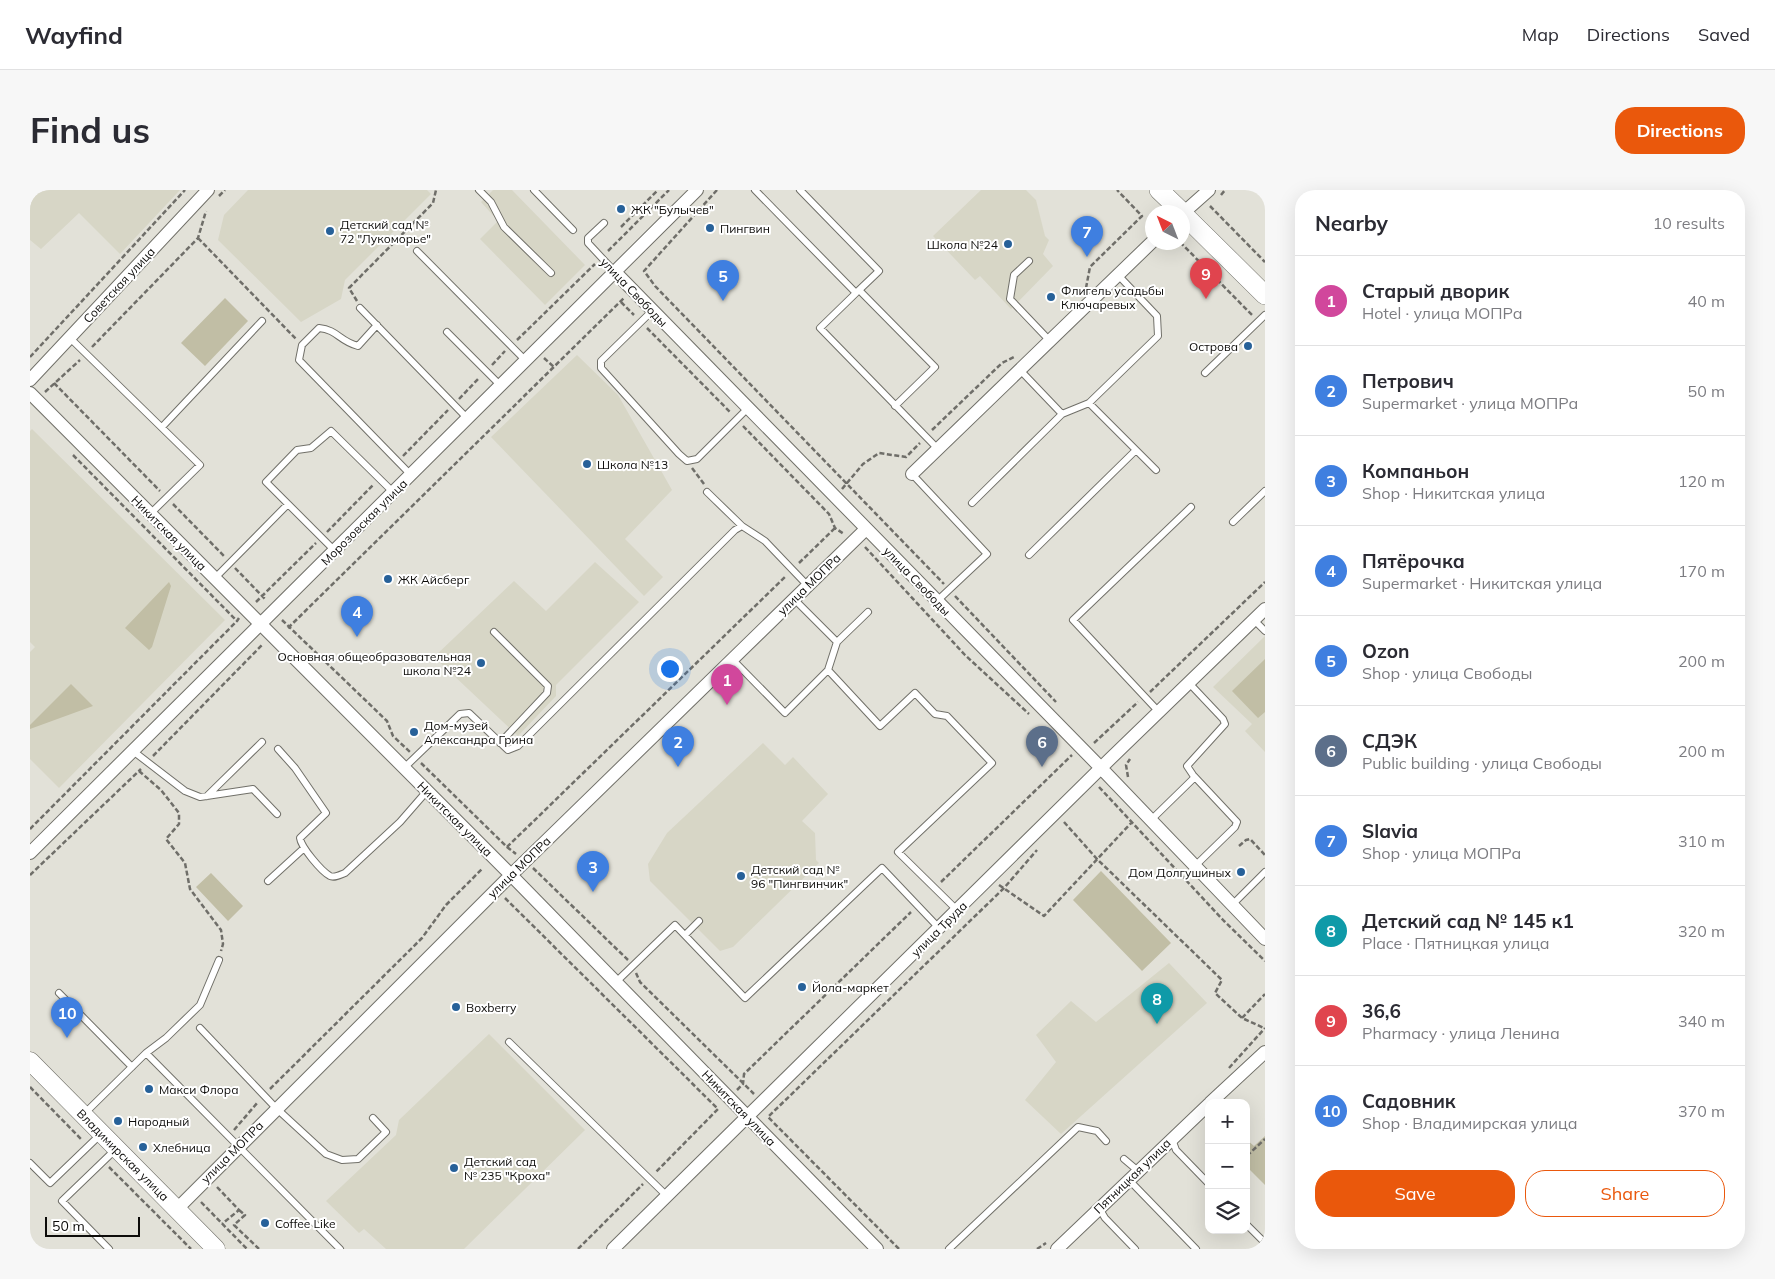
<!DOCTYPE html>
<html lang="en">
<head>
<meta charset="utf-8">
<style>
  :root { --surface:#fff; --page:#f7f7f7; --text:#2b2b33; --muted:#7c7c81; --line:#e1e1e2; --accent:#ea580c }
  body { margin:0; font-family:Mulish,sans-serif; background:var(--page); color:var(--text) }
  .controls { position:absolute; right:15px; bottom:15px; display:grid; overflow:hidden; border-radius:10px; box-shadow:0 5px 20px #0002 }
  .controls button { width:45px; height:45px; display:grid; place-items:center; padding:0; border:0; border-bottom:1px solid var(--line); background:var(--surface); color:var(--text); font:25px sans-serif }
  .compass { position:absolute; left:1115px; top:15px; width:45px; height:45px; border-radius:50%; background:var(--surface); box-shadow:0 5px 20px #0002; rotate:318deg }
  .scale { position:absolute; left:15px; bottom:12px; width:95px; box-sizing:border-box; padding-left:5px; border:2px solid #0d0c0a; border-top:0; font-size:14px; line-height:18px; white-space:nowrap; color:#0d0c0a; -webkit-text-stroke:4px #fff; paint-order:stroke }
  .you { position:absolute; left:639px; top:478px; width:18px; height:18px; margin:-12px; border:4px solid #fff; border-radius:50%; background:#1a73e8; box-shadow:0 0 0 8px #1a73e833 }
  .badge { display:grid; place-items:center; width:32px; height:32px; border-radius:50%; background:var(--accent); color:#fff; font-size:16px; font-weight:700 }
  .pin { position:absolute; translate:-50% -41px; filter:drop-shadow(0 1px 2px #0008) }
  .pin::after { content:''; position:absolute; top:26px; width:18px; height:15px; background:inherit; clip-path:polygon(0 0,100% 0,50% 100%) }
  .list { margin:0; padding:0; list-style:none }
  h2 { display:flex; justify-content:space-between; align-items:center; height:65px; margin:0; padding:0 20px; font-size:21px }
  h2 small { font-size:16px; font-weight:400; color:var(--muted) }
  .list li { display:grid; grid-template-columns:32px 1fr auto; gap:15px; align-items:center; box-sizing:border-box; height:90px; padding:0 20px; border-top:1px solid var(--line) }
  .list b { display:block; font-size:19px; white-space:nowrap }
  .list p { margin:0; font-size:16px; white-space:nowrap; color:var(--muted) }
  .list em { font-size:16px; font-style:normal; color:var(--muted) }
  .actions { display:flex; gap:10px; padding:15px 20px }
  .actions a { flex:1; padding:11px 0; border:1px solid var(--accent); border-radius:20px; text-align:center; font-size:18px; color:var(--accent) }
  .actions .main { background:var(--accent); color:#fff }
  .icon { flex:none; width:28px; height:28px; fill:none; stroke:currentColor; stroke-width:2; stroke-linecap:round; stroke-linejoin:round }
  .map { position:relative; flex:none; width:1235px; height:1059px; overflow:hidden; border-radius:20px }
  header { display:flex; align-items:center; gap:30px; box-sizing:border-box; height:70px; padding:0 25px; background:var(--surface); border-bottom:1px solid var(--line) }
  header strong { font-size:24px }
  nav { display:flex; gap:28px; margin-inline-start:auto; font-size:18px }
  .intro { display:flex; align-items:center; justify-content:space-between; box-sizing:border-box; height:120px; padding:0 30px }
  h1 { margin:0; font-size:35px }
  .button { padding:12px 22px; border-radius:20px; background:var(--accent); color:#fff; font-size:18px; font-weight:700 }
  main { display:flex; gap:30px; padding:0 30px }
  aside { flex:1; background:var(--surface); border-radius:20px; box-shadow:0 5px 20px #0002 }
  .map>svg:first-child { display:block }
  .built { fill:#d7d6c6 }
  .green { fill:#c1bea5 }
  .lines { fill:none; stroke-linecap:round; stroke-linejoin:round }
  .lane-casing { stroke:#717069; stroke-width:8 }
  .street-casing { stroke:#717069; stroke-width:14 }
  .secondary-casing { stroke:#717069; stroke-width:19 }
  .primary-casing { stroke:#717069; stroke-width:20 }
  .path { stroke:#6f6e69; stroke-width:2.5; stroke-dasharray:5 2.5; stroke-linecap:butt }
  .lane { stroke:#fff; stroke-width:6 }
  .street { stroke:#fff; stroke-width:12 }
  .secondary { stroke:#fff; stroke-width:18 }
  .primary { stroke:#fff; stroke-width:19 }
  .poi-dot { fill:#276199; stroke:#fff; stroke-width:2 }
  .labels { text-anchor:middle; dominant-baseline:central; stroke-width:4; stroke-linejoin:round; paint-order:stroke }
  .poi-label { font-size:12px; fill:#0d0c0a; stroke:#fff; text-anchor:start }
  .street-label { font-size:12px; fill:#0d0c0a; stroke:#fff }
</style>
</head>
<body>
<header>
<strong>Wayfind</strong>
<nav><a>Map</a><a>Directions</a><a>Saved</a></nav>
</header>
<div class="intro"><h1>Find us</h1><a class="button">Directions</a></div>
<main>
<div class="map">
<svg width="1235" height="1059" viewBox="0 0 1235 1059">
  <rect width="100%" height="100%" fill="#e2e1d8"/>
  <path class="built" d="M0,0h150l-60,64 -41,-41 -38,36 -11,-9z
    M218,0h179l4,4 -86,86 -4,19 -40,23 -83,-82 6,-25z
    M463,0h19l73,75 -40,40 -65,-66 18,-18 -17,-19z
    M951,0h45l10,10 9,36 4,4 -6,14 10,12 -42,43 -31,-33 -5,4 -42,-44z
    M547,165l41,40 54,95 -47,49 38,38 -19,19 -153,-159z
    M2,239l193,191 -166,168 -29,-29v-107l5,-5 -5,-5v-211z
    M565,372l44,40 -83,83v11l-38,40 -84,-79 80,-76 32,30z
    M1235,446v116l-20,-21 7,-7 -39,-37z
    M733,553l22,22 8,-8 35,37 -26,27 13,12 1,27 3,3 -86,84 -13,4 -70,-70 -2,-17 19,-31z
    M1139,773l38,40 -146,131 -36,-34 31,-38 -20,-27 35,-34 25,21z
    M459,844l96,96 -121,119h-78l-22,-20 -5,4 -33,-32 70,-66 3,-15z"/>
  <path class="green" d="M195,108l23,23 -43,45 -24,-23z
    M139,392l2,4 -19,61 -3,3 -24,-22z
    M1235,469v53l-7,6 -26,-27z
    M41,494l22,22 -63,23v-4z
    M1071,681l70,72 -29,28 -69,-71z
    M181,683l32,33 -15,15 -32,-34z
    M1235,946v49l-19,-19v-27l8,7z"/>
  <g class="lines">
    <g class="lane-casing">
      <path id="lane" d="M449,0l12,12 13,25 47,46
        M504,0l39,40
        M725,0l101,103 -36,35 118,121
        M770,0l79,81 -22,21
        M574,33l-16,15v5l27,29
        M387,61l109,110
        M999,71l-15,14 -4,24 40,42
        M829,100l76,77 -40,39
        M330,118l108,111
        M622,121l-51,50v7l78,86 8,7 10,-2 51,-51
        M347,135l-19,21c-19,-5 -20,-16 -39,-18l-17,17 -3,15 112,115
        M417,142l54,54
        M40,148l130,127 -50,49
        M1175,183l60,-58
        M1059,213l67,67
        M1032,224l27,-11 69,-67 -1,-20 -39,-41
        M132,237l100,-106
        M882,284l75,80 -50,47
        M677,302l35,34
        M942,313l90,-89 -42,-44
        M1203,332l32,-31
        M304,360l-68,-68 31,-32 14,-2 20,-17 63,62
        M999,365l107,-105
        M184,389l74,-75
        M764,409l43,43 -9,28 52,56 35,-33 20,21 12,2 45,47 -94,89 60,59
        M1224,430l11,11
        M464,442l54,54 -1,7 -47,50
        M807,452l31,-30
        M702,469l53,54 43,-43
        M1159,493l34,36 2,5 -38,42 6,9 44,47 -2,5 -40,39
        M1129,522l-86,-92 118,-113
        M248,559l17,19 31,45 -26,25c1,9 21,33 30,38 4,2 10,-1 15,-3l55,-51 27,-31
        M103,561l52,40 15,6 53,-8 24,25
        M374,578l56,-54 9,-1 39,37 10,-4 217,-216 7,-4 23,15 43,45
        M177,606l55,-54
        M1121,630l44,-43
        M238,691l35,-32
        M1202,715l33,-33
        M655,745l14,-14
        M586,792l59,-57 70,73 137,-130 57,60
        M29,803l73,74
        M170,838l76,80 50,46 16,6 16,-1 28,-27 -13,-14
        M479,852l158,154
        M116,863l194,196
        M54,924l62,-61 20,-15 34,-33 19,-45
        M1142,949l4,11 33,34
        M1094,969l13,11
        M0,973l20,20 51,-49
        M1099,990l67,69
        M1069,1018l6,10 30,31
        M1216,1034l19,19
        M79,1059l-47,-48 54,-52
        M919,1059l129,-122 19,4 9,10"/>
    </g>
    <g class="street-casing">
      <path id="street" d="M1152,24l27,-24
        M585,82l486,496 164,171
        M0,190l178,-190
        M0,203l481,482 366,374
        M882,284l240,-232
        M0,663l667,-663
        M1180,913l55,-51
        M147,1019l334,-334 355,-346
        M583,1059l497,-490 155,-150
        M1027,1059l152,-145"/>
    </g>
    <g class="secondary-casing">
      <path id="secondary" d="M0,871l186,188"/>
    </g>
    <g class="primary-casing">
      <path id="primary" d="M1129,0l23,22
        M1152,23l83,82"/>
    </g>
    <path class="path" d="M687,0l-73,81 11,15 289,298
      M1191,5l4,-5
      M189,6l6,-6
      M1180,16l55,56
      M591,37l37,-37
      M168,48l98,101
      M1150,52l73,74
      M578,61l61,-61
      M1056,98l4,-21 52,-51 -25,-26
      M327,111l-8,-13 84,-85 3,-13
      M591,112l13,13
      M617,138l84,85
      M487,150l78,-76
      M62,157l106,-109 8,-27
      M0,167l155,-167
      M514,168l11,10
      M462,175l13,-14
      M24,193l106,108
      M15,202l35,-32
      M429,209l20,-21
      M713,236l86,88 6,14 9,6
      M902,240l70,-67 12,-6
      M43,265l164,166 2,-3
      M373,266l45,-46
      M662,278l12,16
      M812,299l21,-25 16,-11 27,4 14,-14
      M143,314l52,53
      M297,342l47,-48
      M835,357l100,108 64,59
      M769,373l36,-35
      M205,378l31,32
      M925,406l101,106
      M226,412l60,-59
      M252,430l105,101 6,15 17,16
      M258,438l336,-330
      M1120,502l115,-110
      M1064,553l44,-41
      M123,566l110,-112
      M391,573l86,84 279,-271
      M109,581l22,19 18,23v11l-13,15 19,24 5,26 31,41 2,14 -2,7
      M1098,587l-2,-12 4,-6
      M1069,597l125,134 41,40
      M1034,632l33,37 125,121 -7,13 27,25 22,10
      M0,639l207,-208
      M1209,656l7,-6 4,-1 15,16
      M477,657l9,7
      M503,678l95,92
      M0,685l111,-106
      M911,692l131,-127
      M969,695l45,31 88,-94
      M475,708l213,211 -62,63
      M606,783l4,9 114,112
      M1212,828l23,-24
      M1199,878l36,-40
      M0,897l52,53
      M240,899l152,-151 24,-33 36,-36
      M707,900l6,-6 1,-10 167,-162
      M204,940l24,-28
      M1216,962l4,1 15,-14
      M79,977l82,82
      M187,997l22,23 -17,14
      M171,1012l46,47
      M209,1020l6,5 -11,10 25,24
      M548,1059l65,-65
      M869,1059l-131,-132 236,-229 33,-38
      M1007,1059l9,-6"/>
    <use href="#lane" class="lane"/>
    <use href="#street" class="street"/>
    <use href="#secondary" class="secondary"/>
    <use href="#primary" class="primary"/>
  </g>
  <g class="poi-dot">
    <circle cx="591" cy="19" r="5"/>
    <circle cx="680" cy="38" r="5"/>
    <circle cx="300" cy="41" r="5"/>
    <circle cx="978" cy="54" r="5"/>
    <circle cx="1021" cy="107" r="5"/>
    <circle cx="1218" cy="156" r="5"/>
    <circle cx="557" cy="274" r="5"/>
    <circle cx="358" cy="389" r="5"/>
    <circle cx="451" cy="473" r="5"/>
    <circle cx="384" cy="542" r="5"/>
    <circle cx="1211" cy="682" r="5"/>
    <circle cx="711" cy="686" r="5"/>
    <circle cx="772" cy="797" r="5"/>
    <circle cx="426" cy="817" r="5"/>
    <circle cx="119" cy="899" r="5"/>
    <circle cx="88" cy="931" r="5"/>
    <circle cx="113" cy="957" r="5"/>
    <circle cx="424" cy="978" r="5"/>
    <circle cx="235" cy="1033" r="5"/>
  </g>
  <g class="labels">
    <g class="poi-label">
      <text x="601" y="19">ЖК "Булычев"</text>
      <text x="310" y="34">Детский сад №<tspan x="310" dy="14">72 "Лукоморье"</tspan></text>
      <text x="690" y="38">Пингвин</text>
      <text x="968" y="54" text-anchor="end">Школа №24</text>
      <text x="1031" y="100">Флигель усадьбы<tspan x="1031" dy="14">Ключаревых</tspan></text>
      <text x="1208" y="156" text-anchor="end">Острова</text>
      <text x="567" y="274">Школа №13</text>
      <text x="368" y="389">ЖК Айсберг</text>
      <text x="441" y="466" text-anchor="end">Основная общеобразовательная<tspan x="441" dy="14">школа №24</tspan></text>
      <text x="394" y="535">Дом-музей<tspan x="394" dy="14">Александра Грина</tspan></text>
      <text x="721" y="679">Детский сад №<tspan x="721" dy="14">96 "Пингвинчик"</tspan></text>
      <text x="1201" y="682" text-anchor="end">Дом Долгушиных</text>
      <text x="782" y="797">Йола-маркет</text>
      <text x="436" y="817">Boxberry</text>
      <text x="129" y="899">Макси Флора</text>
      <text x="98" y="931">Народный</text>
      <text x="123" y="957">Хлебница</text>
      <text x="434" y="971">Детский сад<tspan x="434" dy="14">№ 235 "Кроха"</tspan></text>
      <text x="245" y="1033">Coffee Like</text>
    </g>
    <g class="street-label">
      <text transform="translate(89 95) rotate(-47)">Советская улица</text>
      <text transform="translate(604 102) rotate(46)">улица Свободы</text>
      <text transform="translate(334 332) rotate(-45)">Морозовская улица</text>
      <text transform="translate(139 343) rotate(45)">Никитская улица</text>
      <text transform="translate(887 391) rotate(46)">улица Свободы</text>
      <text transform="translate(779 394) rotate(-44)">улица МОПРа</text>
      <text transform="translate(425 629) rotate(45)">Никитская улица</text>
      <text transform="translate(489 677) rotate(-44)">улица МОПРа</text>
      <text transform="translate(909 739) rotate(-45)">улица Труда</text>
      <text transform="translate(709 918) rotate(46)">Никитская улица</text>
      <text transform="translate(202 962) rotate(-45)">улица МОПРа</text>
      <text transform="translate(93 965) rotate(45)">Владимирская улица</text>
      <text transform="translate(1102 986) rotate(-44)">Пятницкая улица</text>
    </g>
  </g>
</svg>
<div class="controls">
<button>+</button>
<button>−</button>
<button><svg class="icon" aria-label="layers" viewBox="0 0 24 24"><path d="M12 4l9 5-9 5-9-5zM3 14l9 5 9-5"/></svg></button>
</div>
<svg class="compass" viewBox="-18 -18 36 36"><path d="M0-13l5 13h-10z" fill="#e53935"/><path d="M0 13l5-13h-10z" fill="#7c7c81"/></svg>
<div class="scale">50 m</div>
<div class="you"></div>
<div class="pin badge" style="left:697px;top:515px;background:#d1479c">1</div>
<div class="pin badge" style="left:648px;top:577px;background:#3f7fe0">2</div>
<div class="pin badge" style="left:563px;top:702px;background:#3f7fe0">3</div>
<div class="pin badge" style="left:327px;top:447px;background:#3f7fe0">4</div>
<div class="pin badge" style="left:693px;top:111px;background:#3f7fe0">5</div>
<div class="pin badge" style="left:1012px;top:577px;background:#5c6f8a">6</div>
<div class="pin badge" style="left:1057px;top:67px;background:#3f7fe0">7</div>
<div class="pin badge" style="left:1127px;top:834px;background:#0f9aa8">8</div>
<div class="pin badge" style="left:1176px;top:109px;background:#e0444e">9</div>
<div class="pin badge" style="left:37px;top:848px;background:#3f7fe0">10</div>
</div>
<aside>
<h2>Nearby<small>10 results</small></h2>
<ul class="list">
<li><span class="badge" style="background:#d1479c">1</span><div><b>Старый дворик</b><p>Hotel · улица МОПРа</p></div><em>40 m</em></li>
<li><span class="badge" style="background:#3f7fe0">2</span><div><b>Петрович</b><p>Supermarket · улица МОПРа</p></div><em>50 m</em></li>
<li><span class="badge" style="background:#3f7fe0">3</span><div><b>Компаньон</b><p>Shop · Никитская улица</p></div><em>120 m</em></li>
<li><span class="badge" style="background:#3f7fe0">4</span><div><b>Пятёрочка</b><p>Supermarket · Никитская улица</p></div><em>170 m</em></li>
<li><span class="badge" style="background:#3f7fe0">5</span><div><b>Ozon</b><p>Shop · улица Свободы</p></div><em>200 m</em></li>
<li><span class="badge" style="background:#5c6f8a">6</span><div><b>СДЭК</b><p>Public building · улица Свободы</p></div><em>200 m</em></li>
<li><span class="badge" style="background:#3f7fe0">7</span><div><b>Slavia</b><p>Shop · улица МОПРа</p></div><em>310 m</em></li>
<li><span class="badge" style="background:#0f9aa8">8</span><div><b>Детский сад № 145 к1</b><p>Place · Пятницкая улица</p></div><em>320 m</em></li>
<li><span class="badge" style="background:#e0444e">9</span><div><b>36,6</b><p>Pharmacy · улица Ленина</p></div><em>340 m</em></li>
<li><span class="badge" style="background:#3f7fe0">10</span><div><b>Садовник</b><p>Shop · Владимирская улица</p></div><em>370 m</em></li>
</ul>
<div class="actions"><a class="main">Save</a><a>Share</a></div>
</aside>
</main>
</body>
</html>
